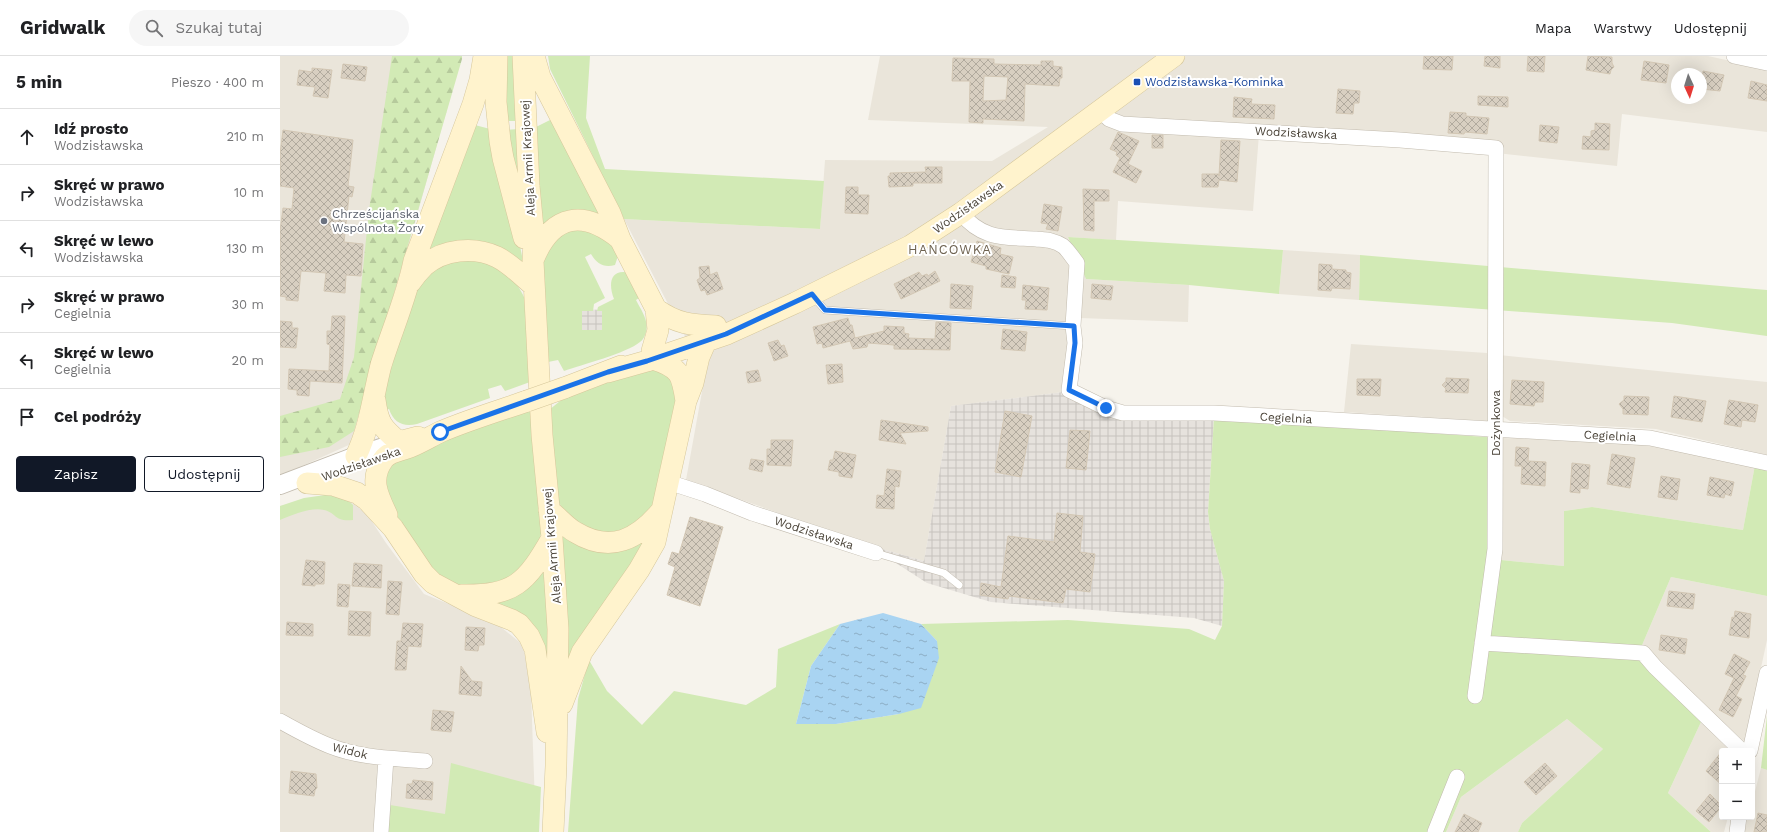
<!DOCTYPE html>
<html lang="pl">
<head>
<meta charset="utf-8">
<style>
  :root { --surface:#fff; --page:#f6f6f6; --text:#202124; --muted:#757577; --line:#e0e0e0; --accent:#111827 }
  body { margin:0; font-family:"Work Sans",sans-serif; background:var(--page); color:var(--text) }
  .controls { position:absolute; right:12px; bottom:12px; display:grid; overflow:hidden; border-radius:4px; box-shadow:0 4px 16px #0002 }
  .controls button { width:36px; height:36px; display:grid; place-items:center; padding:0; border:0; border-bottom:1px solid var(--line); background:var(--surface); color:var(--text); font:20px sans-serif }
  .compass { position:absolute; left:1391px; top:12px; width:36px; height:36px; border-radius:50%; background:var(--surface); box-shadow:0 4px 16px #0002; rotate:176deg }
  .stop { position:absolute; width:12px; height:12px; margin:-9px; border:3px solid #1a73e8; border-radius:50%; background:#fff }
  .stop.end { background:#1a73e8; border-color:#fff; box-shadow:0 1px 4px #0008 }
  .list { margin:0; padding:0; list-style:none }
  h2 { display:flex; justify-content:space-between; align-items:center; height:52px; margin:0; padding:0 16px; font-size:17px }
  h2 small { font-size:13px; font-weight:400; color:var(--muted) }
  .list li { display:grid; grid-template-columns:26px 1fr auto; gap:12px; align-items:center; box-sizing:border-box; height:56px; padding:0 16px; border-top:1px solid var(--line) }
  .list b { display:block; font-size:15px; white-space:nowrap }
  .list p { margin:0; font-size:13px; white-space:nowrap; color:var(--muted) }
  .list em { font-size:13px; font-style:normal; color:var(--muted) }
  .actions { display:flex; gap:8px; padding:12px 16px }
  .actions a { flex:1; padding:9px 0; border:1px solid var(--accent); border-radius:4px; text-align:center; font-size:14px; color:var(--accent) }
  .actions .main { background:var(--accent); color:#fff }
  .icon { flex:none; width:22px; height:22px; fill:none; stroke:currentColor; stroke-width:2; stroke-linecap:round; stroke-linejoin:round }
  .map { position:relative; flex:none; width:1487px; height:776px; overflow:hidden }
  header { display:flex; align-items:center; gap:24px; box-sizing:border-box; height:56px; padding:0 20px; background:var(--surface); border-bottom:1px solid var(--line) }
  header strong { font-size:19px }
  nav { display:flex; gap:22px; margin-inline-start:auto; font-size:14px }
  .search { width:280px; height:36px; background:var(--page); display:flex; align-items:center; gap:10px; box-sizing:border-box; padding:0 14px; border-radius:22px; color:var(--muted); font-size:15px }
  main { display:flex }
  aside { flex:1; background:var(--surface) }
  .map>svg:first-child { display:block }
  .residential { fill:#eae5da; fill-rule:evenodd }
  .industrial { fill:url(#industrial-grid) }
  .green { fill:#d2eab5 }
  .forest { fill:url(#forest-firs) }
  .water { fill:url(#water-ripples) }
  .building { fill:url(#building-cross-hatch); stroke:#d3c7b4; fill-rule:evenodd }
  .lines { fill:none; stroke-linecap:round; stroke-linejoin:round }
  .service-casing { stroke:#c2bbae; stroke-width:8 }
  .minor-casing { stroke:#c2bbae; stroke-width:16 }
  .tertiary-casing { stroke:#c2bbae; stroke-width:20 }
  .secondary-casing { stroke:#d6c79b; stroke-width:22 }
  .service { stroke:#fff; stroke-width:7 }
  .minor { stroke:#fff; stroke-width:15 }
  .tertiary { stroke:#fff; stroke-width:18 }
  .secondary { stroke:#fff3cd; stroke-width:21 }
  .secondary-bridge-casing { stroke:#d6c79b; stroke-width:22; stroke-linecap:butt }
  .secondary-bridge { stroke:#fff3cd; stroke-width:21 }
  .route { stroke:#1a73e8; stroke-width:5 }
  .transit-dot { fill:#1a4fb4; stroke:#fff; stroke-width:1.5 }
  .worship-dot { fill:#6b7280; stroke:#fff; stroke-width:1.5 }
  .labels { text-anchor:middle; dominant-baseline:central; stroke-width:4; stroke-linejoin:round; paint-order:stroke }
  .transit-label { font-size:12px; fill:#164399; stroke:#fff; text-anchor:start }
  .street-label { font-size:12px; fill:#4b4439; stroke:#fff }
  .worship-label { font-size:12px; fill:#5b616d; stroke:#fff; text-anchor:start }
  .neighbourhood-label { font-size:13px; letter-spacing:1px; fill:#6e6250; stroke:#fff }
</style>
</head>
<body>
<header>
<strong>Gridwalk</strong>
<div class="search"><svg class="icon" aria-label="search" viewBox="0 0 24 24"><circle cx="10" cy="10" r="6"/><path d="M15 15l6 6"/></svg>Szukaj tutaj</div>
<nav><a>Mapa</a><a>Warstwy</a><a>Udostępnij</a></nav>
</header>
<main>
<aside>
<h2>5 min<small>Pieszo · 400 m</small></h2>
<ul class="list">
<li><svg class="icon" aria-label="ahead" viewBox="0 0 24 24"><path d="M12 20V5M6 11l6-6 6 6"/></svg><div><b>Idź prosto</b><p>Wodzisławska</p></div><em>210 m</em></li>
<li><svg class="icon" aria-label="right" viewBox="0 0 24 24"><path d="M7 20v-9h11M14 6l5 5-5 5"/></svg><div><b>Skręć w prawo</b><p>Wodzisławska</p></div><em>10 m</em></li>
<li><svg class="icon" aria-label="left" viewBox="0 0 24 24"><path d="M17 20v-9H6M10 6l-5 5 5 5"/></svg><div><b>Skręć w lewo</b><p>Wodzisławska</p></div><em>130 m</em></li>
<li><svg class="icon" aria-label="right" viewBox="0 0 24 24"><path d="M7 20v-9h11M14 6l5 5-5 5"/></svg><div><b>Skręć w prawo</b><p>Cegielnia</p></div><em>30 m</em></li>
<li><svg class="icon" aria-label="left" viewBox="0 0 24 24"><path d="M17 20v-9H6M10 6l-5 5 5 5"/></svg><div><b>Skręć w lewo</b><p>Cegielnia</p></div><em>20 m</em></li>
<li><svg class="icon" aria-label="arrive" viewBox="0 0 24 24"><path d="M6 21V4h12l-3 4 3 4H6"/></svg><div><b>Cel podróży</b></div></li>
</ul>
<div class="actions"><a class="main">Zapisz</a><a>Udostępnij</a></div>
</aside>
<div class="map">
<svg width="1487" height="776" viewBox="0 0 1487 776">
  <defs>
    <pattern id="industrial-grid" width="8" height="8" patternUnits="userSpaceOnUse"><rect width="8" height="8" fill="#e6e2dd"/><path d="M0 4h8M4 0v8" fill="none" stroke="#c7c3be"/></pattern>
    <pattern id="forest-firs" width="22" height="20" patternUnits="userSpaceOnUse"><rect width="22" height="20" fill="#d2eab5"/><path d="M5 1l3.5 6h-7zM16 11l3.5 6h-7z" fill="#b6ca9c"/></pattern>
    <pattern id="water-ripples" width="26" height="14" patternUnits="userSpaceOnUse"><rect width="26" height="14" fill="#a9d4f2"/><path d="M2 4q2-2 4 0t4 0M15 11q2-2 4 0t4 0" fill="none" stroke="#8caec5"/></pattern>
    <pattern id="building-cross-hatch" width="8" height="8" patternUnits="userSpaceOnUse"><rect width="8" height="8" fill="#d8cfc1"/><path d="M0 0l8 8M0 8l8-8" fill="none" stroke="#b1aa9e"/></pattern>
  </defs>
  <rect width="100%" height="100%" fill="#f6f3ec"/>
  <path class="residential" d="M0,0h182l-56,198 -41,133 -14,57 -71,32z
    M600,0h828l59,13v63l-145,-18 -5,52 -231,-25 -127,-7 -6,77 -135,-10 -2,39 -48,-3 18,42 103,6 -1,37 -108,-4 -17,74 -112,14 -27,155 -56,-16 -182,-65 19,-105 -81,-156 196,10 5,-69 167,1 56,-34 -180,-7zM1397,18h24v24h-24z
    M1003,194l77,5 -1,45 -80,-6z
    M1071,288l136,9 2,68 -145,-9z
    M1219,299l268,27v73l-111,-26 -146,-8 -8,-5z
    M1220,382l69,1 82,4 104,22 -12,65 -151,-23 -28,4v55l-63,-6z
    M65,442l22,16 19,29 38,51 72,29 27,22 8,47 5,140h-256v-326z
    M1391,521l96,19v44l-22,102 -105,-92z
    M1287,663l36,30 -81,74 -4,9h-72l15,-35z
    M1421,666l29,29h-8v66h6l-4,15h-13l-43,-39z
    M1481,712l6,2v62h-23l4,-15h4v-14z"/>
  <path class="industrial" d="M301,253l22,1v21h-22z
    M783,336l47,22 104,4 -6,94 2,17 14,52 -2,45 -28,-8 -203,-16 -64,-19 -59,-38 56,16 27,-155z"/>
  <path class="green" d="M224,0h11l4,65h-16z
    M268,0h42l-4,62 19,51 219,12 -4,48 -196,-10 -74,-150z
    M276,61l50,98 -64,13 -8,-100z
    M191,68l23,6 26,116 3,15 -2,2 -95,-8z
    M239,73l5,75 -20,-74z
    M299,173l20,3 20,21 -4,12c-11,3 -18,-1 -24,-11l-6,3 20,41 -11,6 -1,7h-11v19h20v-19h-5l1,-4 16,-8c-6,-15 -4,-31 16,-26l12,23 -6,4c5,10 13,20 10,32 -1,4 -3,8 -6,10 -13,11 -59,23 -76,29l-6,-11 -10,2 -7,-98 11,-22 14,-10z
    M788,181l215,13 -4,44 -90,-9 -103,-6z
    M1080,199l407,35v46l-95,-13 -313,-23z
    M195,203c8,3 17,5 24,9 12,6 23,22 27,34l4,80 -25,9 -4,-6 -13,4 2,9 -73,26c-14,3 -23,-1 -28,-15l-8,3 7,-46 27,-74 10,-14 9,-8 14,-7z
    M359,312l28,3 12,23 -24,109 -18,22 -29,9 -25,-6 -19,-17 -6,-10 -9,-91 16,-13z
    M251,353l11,120 -3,13 -19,29 -24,14 -36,1 -24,-11 -53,-75 -1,-18 15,-25z
    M934,362l286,20 1,122 63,6v-55l28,-4 151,23 12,-65 12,3v128l-96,-19 -31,73 61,72 -33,71 43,39h-193l4,-9 81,-74 -36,-30 -106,78 -15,35h-878l10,-133 11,-39 18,31 35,34 32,-34 72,14 30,-18 2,-38 62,-25 -29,42 -15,58h40l63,-10 38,-73 -16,-17 147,-4 121,9 26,11 7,-14 2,-45 -14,-52 -2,-17z
    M45,439l20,3 8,7v15c-19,2 -16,-7 -29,-10 -13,-3 -32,5 -44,10v-14l24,-8z
    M281,477l86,5 -82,127z
    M265,511l5,98 -56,-62z
    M1487,660v54l-6,-2z
    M171,707l90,24 -2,45h-151l2,-27 55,9z"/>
  <path class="forest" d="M112,0h70v3l-108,372 -25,16 -49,10v-41l60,-17 14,-42 15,-147z"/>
  <path class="water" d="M603,557l38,11 16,17 2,17 -18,50 -22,6 -63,10h-40l15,-58 29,-42z"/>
  <path class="building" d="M1144,0h29l-1,14 -29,-1z
    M1205,0h15v12l-16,-2z
    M1248,0h17l-1,16 -17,-1z
    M1308,0l24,1v6l2,4 -3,3 -1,4 -24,-4z
    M673,2l41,1v5l47,1v-4h12v5l9,1v11h-2l-1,8 -34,-2 -1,37 -41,-2v4l-14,-1 1,-41h-18zM704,20l24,1 -2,23 -23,1z
    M1364,5l25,4 -3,18 -25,-3z
    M63,8l24,3 -2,14 -24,-3z
    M32,12l20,2 -4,28 -15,-2 2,-9 -18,-2 2,-15 13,2z
    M1423,15l21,4 -4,16 -19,-2z
    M1471,25l16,4v16l-19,-3z
    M1058,33l22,2 -1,12h-5l-1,11 -17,-1z
    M1198,40l30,1v10l-30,-2z
    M954,41l18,2 -1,5 24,1 -1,14 -41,-2z
    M1170,56l16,1v3l23,2 -2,16 -22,-2 -1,2 -16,-1z
    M1315,67l15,1 -1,26 -27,-1 1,-13 8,1v-6l4,-1z
    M1260,69l19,2 -2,16 -18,-2z
    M3,74l70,10 -5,46 6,1 -2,10 -3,-1 -5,46 19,2 -2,32 -15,-1 -1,18 -21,-2 2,-18 -25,-2 -3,30 -12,-1v-3l-6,-1v-65l3,-23 9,1 2,-21 -14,-2v-32z
    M838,76l21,9 -11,23 14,7 -6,12 -23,-11 7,-14 -4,-3 1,-3 -7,-3z
    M872,79h11v13h-11z
    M941,84l19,1 -3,41 -18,-2 -1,7h-16v-13h17v2z
    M645,111h17v16h-29v3l-24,1 -1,-11h2v-3l36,-1z
    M566,131h12v8h11l-1,19 -23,-1z
    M803,133l26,1v11h-15v30l-10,-1z
    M764,148l18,3 -4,24 -12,-2 2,-5 -7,-1z
    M697,185l24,7 -1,6 13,3 -4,17 -23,-5v-3l-15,-4z
    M1039,208l13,1v4l14,1v2l5,1 -1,16 -18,-1 -1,3 -13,-1z
    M429,210l1,9 7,-3 6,17 -16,6 -2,-5 -4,1 -4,-11 3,-2 -1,-11z
    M655,215l5,10 -39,18 -7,-15 25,-12 3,4 5,-2 1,2z
    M722,219l14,2 -1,11 -14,-1z
    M671,228l22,2 -2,23 -21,-1z
    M812,228l21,2 -2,14 -20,-2z
    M743,229l26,3 -2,22 -22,-1 1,-9h-4z
    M52,260h13l-3,67 -32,-2 -1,15 -12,-1v-5l-9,-1 1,-20 40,2 1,-26 -3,-1v-13h4z
    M568,262l2,7h2l3,13 29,-7v-5l20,1v6l5,1 -1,4 27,1 1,-17 15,1 -1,27 -56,-1v-4l-26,-2 -1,4 -14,2 -3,-8 -27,7 -1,-5 -5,1 -4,-17z
    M0,265l12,1v6h6l-2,20 -16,-1z
    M723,273l24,3 -2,19 -24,-2z
    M498,284l3,6 3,-1 4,11 -14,5 -6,-18z
    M562,308l1,18 -15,2 -2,-19z
    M478,314l3,11 -13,2 -2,-11z
    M1166,322l23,1 -1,14 -23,-1 1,-3 -4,-4 4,-4z
    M1077,323h24l-1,17 -23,-1z
    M1232,324l32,2 -1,20h-8l-1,4 -24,-2z
    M1344,340l25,1 -1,18 -25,-1v-5l-4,-5 5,-4z
    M1394,340l32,5 -4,21 -31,-5z
    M1449,344l29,5 -3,17 -13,-2 -1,7 -17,-3z
    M725,355l27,5 -11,61 -26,-5z
    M601,364l47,7v4l-28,2 6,11 -27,-4z
    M790,374l20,1 -4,39 -20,-2z
    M491,384h22l-2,26 -24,-1v-16h4z
    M1236,391l13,1 -1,13 18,1 -1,24 -24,-2 1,-18h-7z
    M555,395l21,4 -4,23 -13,-2v-4l-11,-2 2,-10h3z
    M1332,398l23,4 -5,30 -23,-4z
    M471,403l13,2 -2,11 -13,-3z
    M1292,407l18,2 -2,24 -8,-1v5l-10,-1z
    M607,413l14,2 -2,16 -4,-1 -1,23 -18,-1 1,-13 7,1z
    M1381,420l19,3 -3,21 -19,-3z
    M1430,421l24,5 -3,14 -6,-2 -1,4 -17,-3z
    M777,457l26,3 -3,36 15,2 -5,38 -24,-3 -3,14 -54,-7 -1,3 -28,-4 1,-12 20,4 7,-51 46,6z
    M410,461l33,10 -23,79 -33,-11 8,-28 -7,-3 4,-12 7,2z
    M26,504l19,2 -1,22h-9v2l-13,-1z
    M74,507l28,2 -1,23 -29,-2z
    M108,525l14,1 -3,33 -13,-1z
    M58,528l12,1 -2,22 -11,-1z
    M1389,535l26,3 -2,15 -26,-3z
    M69,555l22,1 -1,24 -22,-1z
    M1455,555l16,3 -2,24 -20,-3 3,-18 2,1z
    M7,566l26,2v12l-27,-1z
    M123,567l20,1 -2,23 -13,-1 -2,24h-11l2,-29h4z
    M186,571l19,1 -1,17h-5l-1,6 -13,-1z
    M1381,579l26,4 -2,15 -26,-4z
    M1454,598l16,8 -7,13 3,1 -10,20 6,3 -9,18 -14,-7 15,-32 -9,-4z
    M181,610l11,15 10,1 -1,14 -22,-2z
    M153,654l21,2 -3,20 -20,-2z
    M1442,695v34l-16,-14z
    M1265,707l12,13 -21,19 -12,-13z
    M11,715l25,3 1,14 -2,2 -1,6 -25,-3z
    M133,724l20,2 -1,18 -26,-2 1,-14h5z
    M1430,738l12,12 -13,16 -13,-11z
    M1478,757l9,2v17h-13z
    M1184,758l18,9 -4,9h-23z"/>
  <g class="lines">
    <g class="service-casing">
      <path id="service" d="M533,240l12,14 248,16
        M596,497l68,20 15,12"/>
    </g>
    <g class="minor-casing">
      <path id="minor" d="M1454,0l33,7
        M820,54l9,9 13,5 278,16 96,8 -1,401 -20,147
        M681,157c21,27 44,24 75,26 10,1 18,1 27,7 5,4 9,11 14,17l-4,63 2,17 -6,47 37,18 17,5h91l436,25 117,25
        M388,426l37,12 47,19 124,40
        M1202,587l161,10 12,14 87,84
        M0,665c16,9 32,18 50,25 30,12 63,12 95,15
        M1470,695l17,-78
        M101,776l5,-74
        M1155,776l22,-55
        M1457,776l2,-15"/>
    </g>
    <g class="tertiary-casing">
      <path id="tertiary" d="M0,429l76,-29 43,-14"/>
    </g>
    <g class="secondary-casing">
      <path id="secondary" d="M217,0l-1,46 4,39 3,17 21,80
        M243,0l6,130 5,53 -1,22 9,174 10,103 6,91 -2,137 -3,66
        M254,0l6,21 70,136 10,26 36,70 2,21 -6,21
        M254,202c19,-45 50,-48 86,-19
        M130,227c4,-6 9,-12 14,-17 19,-17 50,-20 73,-9 14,7 25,19 37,29
        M376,253c21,15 35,16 60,17
        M373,303c28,9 29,16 33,42
        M328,316l39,-11 80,-27 68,-31 115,-57 51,-33 213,-157
        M284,332l57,-22
        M95,344c3,23 7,28 24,42l19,-5
        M76,400c14,-29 17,-60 25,-91 11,-35 26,-69 33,-104l59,-157 7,-24 4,-24
        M27,427l26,2 24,8 10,7 26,28 31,46 9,9 43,23 36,14 7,4 10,12 6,13 12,83
        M269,454c9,7 17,17 26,22 36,22 63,7 87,-22
        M107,459c-9,-19 -18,-36 -4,-55 6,-9 17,-9 27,-13 10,-4 20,-10 30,-15 28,-12 58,-21 87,-31
        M181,539c54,1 65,-12 91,-57
        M282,648l20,-52 57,-82 16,-28 31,-141 7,-18 6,-26 7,-16"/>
    </g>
    <use href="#service" class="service"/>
    <use href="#minor" class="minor"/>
    <use href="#tertiary" class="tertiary"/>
    <use href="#secondary" class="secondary"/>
    <g class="secondary-bridge-casing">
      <path id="secondary-bridge" d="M247,345l37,-13"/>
    </g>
    <use href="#secondary-bridge" class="secondary-bridge"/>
  </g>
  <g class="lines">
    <path class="route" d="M160,376l168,-60 39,-11 79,-27 86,-40 13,16 249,16 1,17 -6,47 37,18"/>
  </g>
  <rect class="transit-dot" x="853" y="22" width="8" height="8" rx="2"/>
  <circle class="worship-dot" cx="44" cy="165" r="4"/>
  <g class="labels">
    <g class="transit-label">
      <text x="865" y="26">Wodzisławska-Kominka</text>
    </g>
    <g class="street-label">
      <text transform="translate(1016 77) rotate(3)">Wodzisławska</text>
      <text transform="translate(248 102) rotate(-93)">Aleja Armii Krajowej</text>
      <text transform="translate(688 151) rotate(-35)">Wodzisławska</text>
      <text transform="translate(1006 362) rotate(3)">Cegielnia</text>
      <text transform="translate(1216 367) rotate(-90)">Dożynkowa</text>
      <text transform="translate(1330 380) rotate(3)">Cegielnia</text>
      <text transform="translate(81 408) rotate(-19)">Wodzisławska</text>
      <text transform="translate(534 477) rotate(18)">Wodzisławska</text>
      <text transform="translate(272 490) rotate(-95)">Aleja Armii Krajowej</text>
      <text transform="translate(70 695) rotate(14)">Widok</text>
    </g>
    <g class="worship-label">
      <text x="52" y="158">Chrześcijańska<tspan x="52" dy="14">Wspólnota Żory</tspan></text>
    </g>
    <g class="neighbourhood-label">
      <text x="670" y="193">HAŃCÓWKA</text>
    </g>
  </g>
</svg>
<div class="controls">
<button>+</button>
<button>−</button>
</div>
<svg class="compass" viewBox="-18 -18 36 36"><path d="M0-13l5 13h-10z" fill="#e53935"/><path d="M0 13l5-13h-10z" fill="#757577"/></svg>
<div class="stop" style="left:160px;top:376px"></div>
<div class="stop end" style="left:826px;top:352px"></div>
</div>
</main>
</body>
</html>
